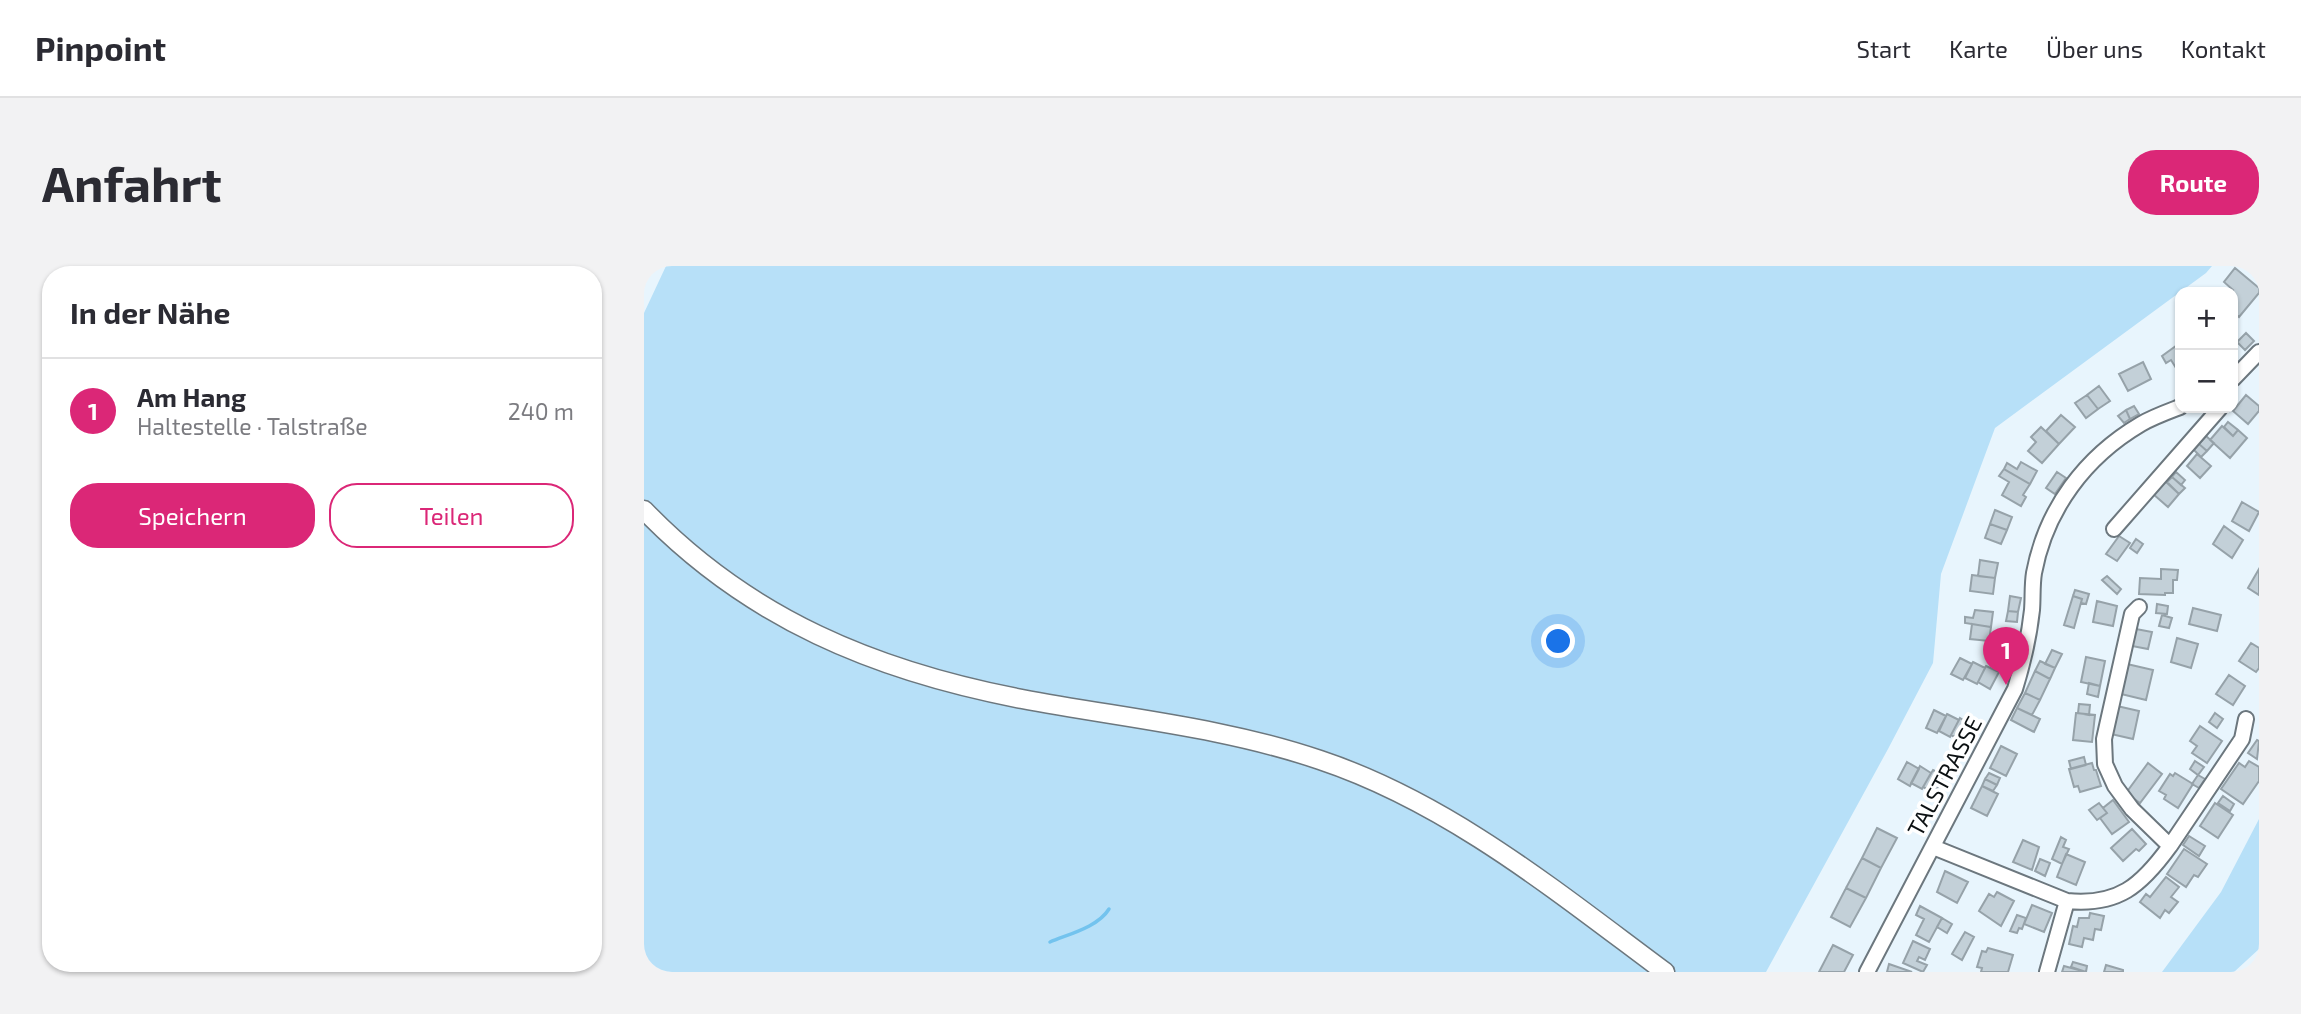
<!DOCTYPE html>
<html lang="de">
<head>
<meta charset="utf-8">
<style>
  :root { --surface:#fff; --page:#f2f2f3; --text:#2b2b33; --muted:#7c7c81; --line:#e1e1e2; --accent:#db2777 }
  body { margin:0; font-family:"Exo 2",sans-serif; background:var(--page); color:var(--text) }
  .controls { position:absolute; right:21px; top:21px; display:grid; overflow:hidden; border-radius:14px; box-shadow:0 2px 5px #0004 }
  .controls button { width:63px; height:63px; display:grid; place-items:center; padding:0; border:0; border-bottom:2px solid var(--line); background:var(--surface); color:var(--text); font:35px sans-serif }
  .you { position:absolute; left:915px; top:376px; width:24px; height:24px; margin:-18px; border:5px solid #fff; border-radius:50%; background:#1a73e8; box-shadow:0 0 0 10px #1a73e833 }
  .badge { display:grid; place-items:center; width:46px; height:46px; border-radius:50%; background:var(--accent); color:#fff; font-size:23px; font-weight:700 }
  .pin { position:absolute; translate:-50% -58px; filter:drop-shadow(0 2px 4px #0008) }
  .pin::after { content:''; position:absolute; top:37px; width:24px; height:21px; background:inherit; clip-path:polygon(0 0,100% 0,50% 100%) }
  .list { margin:0; padding:0; list-style:none }
  h2 { display:flex; justify-content:space-between; align-items:center; height:91px; margin:0; padding:0 28px; font-size:30px }
  h2 small { font-size:23px; font-weight:400; color:var(--muted) }
  .list li { display:grid; grid-template-columns:46px 1fr auto; gap:21px; align-items:center; box-sizing:border-box; height:105px; padding:0 28px; border-top:2px solid var(--line) }
  .list b { display:block; font-size:26px; white-space:nowrap }
  .list p { margin:0; font-size:23px; white-space:nowrap; color:var(--muted) }
  .list em { font-size:23px; font-style:normal; color:var(--muted) }
  .actions { display:flex; gap:14px; padding:21px 28px }
  .actions a { flex:1; padding:16px 0; border:2px solid var(--accent); border-radius:28px; text-align:center; font-size:24px; color:var(--accent) }
  .actions .main { background:var(--accent); color:#fff }
  .map { position:relative; flex:none; width:1615px; height:706px; overflow:hidden; border-radius:28px }
  header { display:flex; align-items:center; gap:42px; box-sizing:border-box; height:98px; padding:0 35px; background:var(--surface); border-bottom:2px solid var(--line) }
  header strong { font-size:33px }
  nav { display:flex; gap:38px; margin-inline-start:auto; font-size:24px }
  .intro { display:flex; align-items:center; justify-content:space-between; box-sizing:border-box; height:168px; padding:0 42px }
  h1 { margin:0; font-size:49px }
  .button { padding:18px 32px; border-radius:28px; background:var(--accent); color:#fff; font-size:24px; font-weight:700 }
  main { display:flex; gap:42px; padding:0 42px }
  aside { flex:1; background:var(--surface); border-radius:28px; box-shadow:0 2px 5px #0004 }
  .map>svg:first-child { display:block }
  .green { fill:#b7e0f8 }
  .lines { fill:none; stroke-linecap:round; stroke-linejoin:round }
  .stream { stroke:#73c3ee; stroke-width:3.5 }
  .building { fill:#c3d0d8; stroke:#96a2a9; stroke-width:2 }
  .minor-casing { stroke:#6c777e; stroke-width:18 }
  .tertiary-casing { stroke:#6c777e; stroke-width:21 }
  .minor { stroke:#fff; stroke-width:14 }
  .tertiary { stroke:#fff; stroke-width:18 }
  .labels { text-anchor:middle; dominant-baseline:central; stroke-width:7; stroke-linejoin:round; paint-order:stroke }
  .street-label { font-size:23px; fill:#0b1012; stroke:#fff }
</style>
</head>
<body>
<header>
<strong>Pinpoint</strong>
<nav><a>Start</a><a>Karte</a><a>Über uns</a><a>Kontakt</a></nav>
</header>
<div class="intro"><h1>Anfahrt</h1><a class="button">Route</a></div>
<main>
<aside>
<h2>In der Nähe<small></small></h2>
<ul class="list">
<li><span class="badge">1</span><div><b>Am Hang</b><p>Haltestelle · Talstraße</p></div><em>240 m</em></li>
</ul>
<div class="actions"><a class="main">Speichern</a><a>Teilen</a></div>
</aside>
<div class="map">
<svg width="1615" height="706" viewBox="0 0 1615 706">
  <rect width="100%" height="100%" fill="#e8f5fd"/>
  <path class="green" d="M22,0h1546l-6,7 -211,155 -54,146 -8,89 -45,86 -122,223h-1122v-659z
    M1615,553v130l-25,23h-72l59,-80z"/>
  <g class="lines">
    <path class="stream" d="M406,676c19,-8 48,-15 59,-33"/>
  </g>
  <path class="building" d="M1591,2l24,20v5l-20,24 -6,-5 -2,-20 2,-2 -9,-8z
    M1602,67l8,8 -9,9 -8,-8z
    M1536,77v23l-4,2 -5,-8 -5,3 -4,-7z
    M1499,96l8,17 -23,12 -9,-17z
    M1455,120l11,15 -12,8 -11,-14z
    M1443,129l11,14 -12,9 -11,-15z
    M1602,129l13,11v5l-11,13 -15,-13z
    M1490,140l5,8 -9,5 -4,-9z
    M1482,144l4,9 -6,4 -6,-7z
    M1417,149l14,12 -16,17 -13,-13z
    M1584,156l10,8 -5,6 -9,-9z
    M1578,160l11,10 5,-6 9,8 -17,20 -20,-18z
    M1397,161l18,17 -17,19 -14,-12 8,-9 -5,-5z
    M1562,170l8,7 -7,8 -8,-7z
    M1555,178l8,7 -6,6 -7,-7z
    M1553,188l14,12 -11,12 -13,-12z
    M1377,196l16,9 -7,13 -26,-15 3,-6 10,6z
    M1360,203l26,15 -7,11 3,2 -5,9 -19,-11 7,-13 -10,-6z
    M1413,206l9,6 -11,16 -9,-6z
    M1532,206l9,8 -4,5 -9,-8z
    M1528,211l13,11 -6,6 -12,-12z
    M1521,215l14,13 -11,13 -15,-13z
    M1598,236l17,10 -10,19 -17,-10z
    M1351,244l17,7 -5,13 -17,-6z
    M1346,258l17,6 -6,14 -16,-6z
    M1580,260l19,14 -11,18 -19,-14z
    M1475,270l11,7 -13,18 -11,-7z
    M1492,273l7,5 -6,9 -7,-5z
    M1336,294l18,3 -3,15 -17,-2z
    M1517,303l17,1 -1,10h-4v13h-8v2l-26,-1 1,-16 21,1z
    M1615,303v26l-11,-7z
    M1328,309l23,3 -2,16 -23,-3z
    M1463,310l14,13 -4,5 -15,-14z
    M1431,324l14,4 -3,10 -5,-1 1,-4 -9,-3z
    M1366,330l11,2 -3,14 -10,-1z
    M1429,330l9,3 -8,29 -10,-3z
    M1453,335l20,5 -4,20 -20,-4z
    M1513,338l11,2 -1,8 -11,-1z
    M1549,342l28,7 -4,16 -28,-7z
    M1331,344l18,2 -2,15 -26,-4v-6l8,1z
    M1364,345l10,1 -1,10 -11,-1z
    M1518,349l10,3 -3,10 -10,-2z
    M1328,358l19,3 -2,14 -19,-2z
    M1492,363l16,3 -4,17 -16,-3z
    M1533,372l21,6 -7,24 -20,-6z
    M1607,377l8,5v20l-3,4 -17,-11z
    M1408,384l10,4 -7,14 -10,-4z
    M1442,391l19,4 -5,25 -19,-4z
    M1316,392l12,6 -9,16 -12,-6z
    M1396,395l15,7 -5,11 -15,-8z
    M1329,396l12,6 -8,16 -12,-6z
    M1483,398l26,6 -7,30 -25,-6z
    M1342,400l13,6 -9,17 -12,-7z
    M1391,405l15,8 -10,21 -15,-7z
    M1585,409l16,11 -12,19 -17,-11z
    M1445,417l11,3 -2,11 -11,-3z
    M1381,427l15,7 -8,15 -15,-7z
    M1435,438l11,1 -1,10 -11,-2z
    M1473,440l22,5 -6,28 -22,-5z
    M1373,442l23,11 -6,13 -23,-12z
    M1290,444l12,6 -9,17 -11,-5z
    M1432,447l19,2 -3,27 -19,-2z
    M1571,447l8,6 -6,9 -8,-6z
    M1303,448l12,6 -9,17 -11,-6z
    M1316,452l10,6 -8,17 -11,-6z
    M1556,460l22,15 -15,22 -15,-10 5,-7 -7,-5z
    M1613,474l2,1 -2,18 -9,-6z
    M1357,480l16,8 -11,22 -16,-8z
    M1440,491l2,8 -15,4 -2,-8z
    M1551,495l9,6 -6,8 -8,-6z
    M1605,495l10,6v14l-16,23 -22,-15 18,-26 6,4z
    M1263,496l12,7 -9,17 -12,-7z
    M1448,497l2,7h2l5,16 -21,6 -2,-6 -4,1 -5,-18z
    M1504,497l14,11 -22,29 -14,-10z
    M1276,500l11,7 -9,16 -11,-6z
    M1289,504l11,6 -9,17 -12,-6z
    M1345,507l11,5 -3,7 -12,-6z
    M1531,507l18,11 -15,24 -14,-9 2,-4 -7,-4 11,-17 3,2z
    M1554,509l7,4 -6,9 -7,-4z
    M1341,513l12,6 -4,6 -11,-5z
    M1338,520l16,8 -11,22 -16,-8z
    M1579,530l11,8 -4,7 -12,-8z
    M1469,534l16,22 -17,12 -12,-16 7,-5 -4,-5z
    M1455,537l8,10 -10,7 -8,-10z
    M1571,537l18,12 -15,23 -18,-12z
    M1233,562l20,10 -16,30 -19,-10z
    M1488,563l14,15 -7,7 -3,-2 -13,12 -12,-13z
    M1545,570l16,10 -6,10 -16,-11z
    M1417,571l5,3 -3,7 6,2 -7,15 -10,-5z
    M1379,574l16,7 -7,23 -19,-8z
    M1540,583l23,15 -9,13 -4,-2 -8,12 -19,-13z
    M1422,588l19,8 -9,23 -19,-8z
    M1218,592l19,10 -15,30 -20,-10z
    M1396,593l10,4 -5,13 -10,-5z
    M1301,605l23,11 -11,21 -20,-11z
    M1522,611l13,10 -8,10 7,5 -9,11 -4,-3 -5,8 -20,-16 6,-8 4,3z
    M1202,622l20,10 -16,29 -19,-10z
    M1353,626l17,9 -13,25 -22,-15 10,-17 5,3z
    M1388,639l20,8 -8,19 -20,-8z
    M1276,640l22,12 -13,24 -13,-7 8,-16 -8,-4z
    M1446,647l14,3 -3,14 -6,-1 -2,11 -9,-2 -2,9 -13,-3 4,-18 4,1 2,-9h10z
    M1373,649l9,3 -4,11 -3,-1 -2,5 -7,-2z
    M1298,652l10,6 -5,9 -10,-6z
    M1321,666l9,5 -12,23 -10,-6z
    M1269,675l17,8 -5,11 -6,-3 -2,4 10,4 -4,7 -20,-9z
    M1189,679l20,10 -9,17h-25z
    M1344,682l25,7 -5,17h-27l1,-4 -5,-1 5,-16 4,1z
    M1429,696l14,4 -1,6 -15,-5z
    M1245,698l23,8h-25z
    M1462,699l17,5v2h-19z
    M1420,700l22,6h-24z"/>
  <g class="lines">
    <g class="minor-casing">
      <path id="minor" d="M1589,113l26,-27
        M1470,263l106,-121
        M1526,580l72,-107 4,-20
        M1289,581l134,54c51,5 74,-15 103,-55l-38,-37 -17,-23 -10,-22 -1,-25 28,-125 7,-7
        M1223,706l148,-283c8,-26 14,-51 17,-79 1,-12 0,-25 2,-37 12,-64 51,-116 107,-149 12,-7 26,-12 39,-17
        M1403,706l20,-71"/>
    </g>
    <g class="tertiary-casing">
      <path id="tertiary" d="M0,244c105,109 232,161 378,189 100,19 201,28 298,61 129,43 237,132 345,212"/>
    </g>
    <use href="#minor" class="minor"/>
    <use href="#tertiary" class="tertiary"/>
  </g>
  <g class="labels">
    <g class="street-label">
      <text transform="translate(1300 510) rotate(-62)">TALSTRASSE</text>
    </g>
  </g>
</svg>
<div class="controls">
<button>+</button>
<button>−</button>
</div>
<div class="you"></div>
<div class="pin badge" style="left:1362px;top:419px">1</div>
</div>
</main>
</body>
</html>
